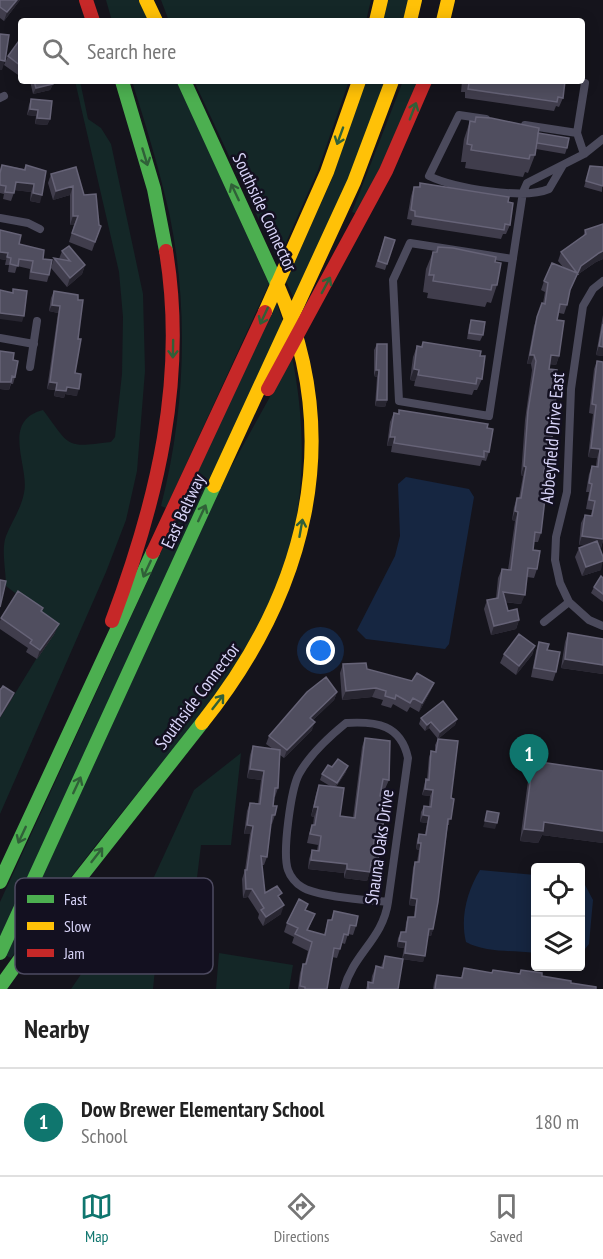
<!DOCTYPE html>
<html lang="en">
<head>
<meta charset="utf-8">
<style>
  :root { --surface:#fff; --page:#f6f6f6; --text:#222; --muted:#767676; --line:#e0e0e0; --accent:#0f766e }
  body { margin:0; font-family:"PT Sans Narrow",sans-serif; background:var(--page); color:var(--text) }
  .controls { position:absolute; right:18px; bottom:18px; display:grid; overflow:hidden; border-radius:6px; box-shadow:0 3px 15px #0003 }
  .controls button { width:54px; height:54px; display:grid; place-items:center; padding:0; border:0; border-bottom:2px solid var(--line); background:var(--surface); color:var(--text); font:30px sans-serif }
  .you { position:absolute; left:321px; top:651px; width:21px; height:21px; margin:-15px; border:4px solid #fff; border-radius:50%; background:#1a73e8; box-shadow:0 0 0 9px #1a73e833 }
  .badge { display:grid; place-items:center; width:39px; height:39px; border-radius:50%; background:var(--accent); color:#fff; font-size:20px; font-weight:700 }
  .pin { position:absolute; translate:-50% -50px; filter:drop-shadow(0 2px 3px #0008) }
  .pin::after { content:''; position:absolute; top:32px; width:21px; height:18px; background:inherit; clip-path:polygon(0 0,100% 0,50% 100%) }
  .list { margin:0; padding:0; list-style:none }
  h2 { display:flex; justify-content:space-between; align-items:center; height:78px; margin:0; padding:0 24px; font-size:26px }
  h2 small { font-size:20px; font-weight:400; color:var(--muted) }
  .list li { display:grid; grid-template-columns:39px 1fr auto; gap:18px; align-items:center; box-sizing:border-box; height:108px; padding:0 24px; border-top:2px solid var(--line) }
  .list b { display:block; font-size:22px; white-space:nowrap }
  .list p { margin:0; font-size:20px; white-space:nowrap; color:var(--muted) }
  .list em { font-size:20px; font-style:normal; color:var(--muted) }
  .icon { flex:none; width:33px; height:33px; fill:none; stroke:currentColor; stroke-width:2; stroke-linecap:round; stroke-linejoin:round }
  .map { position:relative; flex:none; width:603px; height:989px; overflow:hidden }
  .search { position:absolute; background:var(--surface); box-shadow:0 3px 15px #0003; left:18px; right:18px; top:18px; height:66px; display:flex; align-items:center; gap:15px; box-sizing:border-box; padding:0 21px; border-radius:6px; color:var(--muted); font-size:22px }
  .sheet { height:186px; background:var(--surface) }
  nav { display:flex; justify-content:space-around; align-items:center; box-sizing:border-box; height:84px; border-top:2px solid var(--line); background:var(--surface); font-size:16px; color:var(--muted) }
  nav a { display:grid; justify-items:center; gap:3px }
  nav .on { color:var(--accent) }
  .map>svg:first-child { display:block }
  .green { fill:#142727 }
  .water { fill:#162641 }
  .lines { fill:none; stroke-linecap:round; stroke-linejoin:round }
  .street { stroke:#4b4a5c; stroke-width:8 }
  .fast { stroke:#4caf50; stroke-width:14 }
  .slow { stroke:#ffc107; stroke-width:14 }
  .jam { stroke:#c62828; stroke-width:14 }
  .wall { fill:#403d4c }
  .shaded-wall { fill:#282631 }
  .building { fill:#504e5f; stroke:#666377; stroke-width:1.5 }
  .oneway { stroke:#306038 }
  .labels { text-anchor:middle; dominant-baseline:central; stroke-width:5; stroke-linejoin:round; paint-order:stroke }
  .street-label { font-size:18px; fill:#d9d5f9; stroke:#131020 }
  .key { fill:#131020; stroke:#4e4b61; stroke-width:1.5 }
  .key-label { font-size:16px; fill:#d9d5f9 }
</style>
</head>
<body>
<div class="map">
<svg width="603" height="989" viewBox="0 0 603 989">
  <rect width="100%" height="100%" fill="#15141c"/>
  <path class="green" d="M106,0h34l9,21h-37z
    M161,0h210l-5,21h-197z
    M388,0h23l-5,21h-23z
    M75,81h5l8,38 13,9 10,16 32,150 2,77 -8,100 -11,49 -20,52 -106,242v-96l57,-93 -51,-39c0,-15 -5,-37 0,-50 6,-15 15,-27 18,-43 6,-26 -24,-72 19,-83 28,37 21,38 68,32l4,-5 7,-63 1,-57 -4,-45z
    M132,81h45l92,203 -103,224 -5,-2c24,-93 28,-195 9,-289 -10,-46 -24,-91 -38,-136z
    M194,81h155l-31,89 -40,91z
    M366,81h20l-38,100 -54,118 -8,-18 45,-100z
    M403,81h18l-61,134 -8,-3z
    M276,301l8,24 -284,614v-37z
    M292,357c20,97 11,204 -43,290 -27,44 -61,83 -93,123 -50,62 -99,123 -145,188l-6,-3 215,-468z
    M241,753l-10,92h-30l-11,90 -32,4 -5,50h-82l60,-88 23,-24 40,-87z
    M219,953l74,12 -4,24h-73z"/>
  <path class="water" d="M406,477l63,12 5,8 -25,147 -4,5 -79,-10 -9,-9 38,-74 5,-20 -2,-52z
    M480,870l55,5v78c-23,-3 -49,0 -69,-11 -6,-24 1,-51 14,-72z
    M580,883h4l9,17 -4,44 -8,10z"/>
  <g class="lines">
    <path class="street" d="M0,98l4,-2
      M486,119l-27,-4 -30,61c25,12 95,24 120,13l14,-24
      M525,125l52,8 7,21
      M577,133l8,-50
      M0,218l28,5 12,6
      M513,259l-103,-16 -17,37 6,121 90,15 34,-224 4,-9 57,-29 19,-15
      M603,281l-10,8 -10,17 -12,83 -4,103 -11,45 -1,23 5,23 9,19 20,18 14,6
      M0,338l34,6
      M30,367l7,-46
      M544,622l25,-20
      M344,989c9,-35 39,-50 44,-87l20,-144c-7,-33 -31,-37 -62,-35 -16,13 -37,33 -47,51 -8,15 -17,79 -11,96 2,6 8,14 14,17 15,10 66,13 86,15"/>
    <path class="fast" d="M122,81l32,108 12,62
      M184,81l93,203
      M0,882l153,-330
      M0,953l214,-467
      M0,987l61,-85 141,-179"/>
    <path class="slow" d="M146,0l10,21
      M376,21l5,-21
      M410,21l5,-21
      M443,21l5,-21
      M265,312l62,-140 32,-91
      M214,486l140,-304 38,-101
      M202,723c103,-129 145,-282 75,-439"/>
    <path class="jam" d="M86,0l7,21
      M268,389l118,-218 39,-90
      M153,552l112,-240
      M112,621c45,-120 75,-242 54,-370"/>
  </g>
  <path class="wall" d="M0,0h20l-16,21 -4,-3z
    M21,38v39l-17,-12 4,-9z
    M30,81h22l1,3 -3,6 -17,4z
    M462,81h103l-2,17 -4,9 -3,-1 -2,5 -89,-13v-6h-4z
    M31,99l19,20 -3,6 -12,-1 1,-8 -9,-1 2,-10z
    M476,117l62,16 29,15 -2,6 -29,-5 -1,6 -7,18 -3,-1 -2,5 -58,-9 1,-6h-5l3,-23 6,-18 4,1z
    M2,165l22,4 2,-4 14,38 -10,-2 1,-9 -16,-2 -4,11 -8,-2 1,-5 -4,-1v-23z
    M590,166l13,1 -1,25 -18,-5z
    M76,167l8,28 15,30 2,1 -9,25 -23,-9 5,-17h-4v-30l-17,5 -5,-17 3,-9z
    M420,183l88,19 2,23 -4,9h-3l-2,5 -90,-14 1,-5 -5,-1 4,-23 3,-9h5z
    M603,224v35l-7,3 -19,13 -8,18 -2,12 -3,9 -5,-1 -2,7 2,36 -3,9 -6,-1 -1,5 3,28v60l-3,9h-4l-1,6 5,18 -3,9h-1l-4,34 -3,9h-4l-1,8 4,19 -3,9 -7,-1 -6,27 -16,-2 3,9 11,9 -3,9 -25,6 -7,-26 3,-9 9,-2 2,-20 4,-9 6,1 7,-49 -3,-1 2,-13 3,-9h2l4,-22 -2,-1 4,-55 7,-50 -1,-6h-4l7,-38 8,-23h1l2,-11 -4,-2 3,-9 19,-14 -5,-6 3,-9 22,-15 2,-7z
    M385,237l10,3 -10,30 -10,-3z
    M19,244l24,15 6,16 -2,7 -18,-3 1,-10 -13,-3 -2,7 -7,-1 1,-7h-4l1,-5 -6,-1z
    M438,247l57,15 2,23 -6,18 -4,-1 -2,5 -58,-9 1,-5 -5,-1 3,-23 7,-17h3z
    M62,251l23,14 -3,9 -15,13 -16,-19 3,-10 5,1z
    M54,291l24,9 -3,73 2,23 -12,-2 -1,4 -10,-2 1,-6 -8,-1 11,-76 -9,-2 2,-13z
    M603,315v41l-7,-1z
    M471,320l12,15 -3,6 -13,-2 2,-13z
    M423,342l57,14 2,23 -5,11h-3l-2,5 -58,-9 1,-5 -5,-1 3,-23 4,-11 4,1z
    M377,344l10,56 -2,7 -10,-1 2,-29 -3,-1v-26z
    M0,351l13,9 2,17 -2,7h-2l-2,6 -9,-1z
    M597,361l6,180 -2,7 -2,-1 2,23 -19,6 -7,-19 4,-9 7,-3h-7l2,-22 4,-8h6l1,-5 -6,-1 3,-17h-3l3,-18 3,-8h4l1,-8 -9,-1 5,-43 -4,-1 5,-44z
    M399,410l88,18 2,24 -3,9 -4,-1 -2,6 -89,-14 1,-6h-5l3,-24 4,-9 4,1z
    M603,578v24l-12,-9 3,-6z
    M43,608l-1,4 13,21 -18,26 -11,-7 2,-4 -28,-19v-8l1,-3z
    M568,633l35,6v35l-42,-6 4,-26z
    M539,642l8,8 9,22 -3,9 -22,-4 5,-26z
    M535,646l-3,9 -16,20 -16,-12 4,-9z
    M343,664l69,17 22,2 -4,9 -11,20 -9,-5 -3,5 -14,-8 -2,4 -10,-3 2,-5 -11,-3 -30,3 -2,-27z
    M337,692l-3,8 -21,20 -1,10 -28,28 -4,-3 -2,33 -3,9h-1l-1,9 2,9 -3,9h-1l-4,33 -3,8h-2l3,28 15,6 1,15 -18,12 -5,-8 1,-4 -11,-17 -5,1 -1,-19 3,-9 5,-36h-6l3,-23 3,-8 8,1 3,-24 -14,-2 3,-23 3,-9 20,3 -7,-5 3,-8z
    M421,718l36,1 -2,6 -17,14 -9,-11 -4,3 -6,-7z
    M365,738l24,42 -4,9h-4l-1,7 2,39 -4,9h-4l-1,8 5,10 -3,9 -5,-1 -3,11 -23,-3v-5l-36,-4 1,-10 3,-9h5l1,-5 -11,-2 2,-9 3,-9h1l1,-8 -3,-1 5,-22 3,-9 11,1 -10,-6 2,-6 10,-7 14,5 -10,15 4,29 13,2 9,-71z
    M438,739l13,59 -2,27h-1l-15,104 -2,7 -3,-1 -5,27 -21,-3 -4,30h-32l2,-7 3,1 1,-7 4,-10 5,1 4,-11 17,3 2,-11 -7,-1 1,-9 3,-6h4l1,-9 2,-6h6l1,-11 -6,-1 4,-37 2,-6h2l2,-12 -3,-1 1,-9 2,-6h6l2,-11 -7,-1 1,-10 3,-6h5l1,-10 -8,-1 2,-9 2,-7h1l2,-22 2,-6 4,1v-7z
    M533,761l70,10v72l-61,-8 -4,8 -18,-2 9,-68z
    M306,910l5,13 -3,7 16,5 4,-15h3l3,-9 22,15 -3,9 -5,-1 -3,10 -3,-1 -5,15 -5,-1 -5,32h-29l2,-16 3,-9h2l3,-13 -16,-8 2,-6 -10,-5 3,-9z
    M464,968l28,5 1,-3 27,4 1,-4 21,6 54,13h-163l1,-6 3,-8 24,3z"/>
  <path class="shaded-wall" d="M17,0h3l-16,21 3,-9z
    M0,60l5,1 -3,9h-2z
    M53,84l-3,6 -17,4 3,-6z
    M30,109l8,1 -2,6 -9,-1z
    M37,118l13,1 -3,6 -12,-1z
    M16,182l18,2 -3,8 -18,-2z
    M73,186l-3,9 -17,5 3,-9z
    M33,193l9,2 -2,8 -10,-2z
    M73,216h5l-4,9h-4z
    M603,251v8l-7,3 -19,13 -11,24 15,-33 18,-13z
    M0,252l8,1 -2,7 -6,-1z
    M85,265l-3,9 -15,13 3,-9z
    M52,305l8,1 -2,7 -9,-2z
    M0,313l24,3 -2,6 -22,-3z
    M599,346l4,1v9l-7,-1z
    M530,355h4l-3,9h-4z
    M551,355l8,1 -3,9 -8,-1z
    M414,369l5,1 -4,11 -5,-1z
    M376,370h3l-2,7 -3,-1z
    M0,382h11l-2,8 -9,-1z
    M50,382l7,1 -2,7 -8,-1z
    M67,387l12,2 -2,7 -12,-2 -1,4 -10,-2 2,-6z
    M377,400h10l-2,7 -10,-1z
    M390,437h5l-3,9h-5z
    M591,448l9,1 -3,9 -9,-1z
    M546,457h6l-3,9h-6z
    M524,466l2,1 -3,9 -2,-1z
    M515,511l3,1 -3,9 -3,-1z
    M582,536l21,3 -2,9 -22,-3z
    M603,561l-2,9 -19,6 4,-9z
    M503,592l22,3 -4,9 -21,-3z
    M519,620l-3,9 -25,6 3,-9z
    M59,624l-4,9 -18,26 3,-9z
    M535,646l-3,9 -16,20 3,-9z
    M565,659l38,6v9l-42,-6z
    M434,683l-4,9 -11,20 3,-9z
    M376,688l-4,9 -30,3 4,-9z
    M337,692l-3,8 -27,26 3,-8z
    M14,693l-2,6 -12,19v-2z
    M457,719l-2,6 -17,14 2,-7z
    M315,722l-3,8 -28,28 3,-8z
    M431,722l-2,6 -4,3 2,-6z
    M348,766l-2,6 -12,17 3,-6z
    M250,769l14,2 -3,9 -14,-2z
    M425,789l8,1 -3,6 -8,-1z
    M314,807h4l-4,10 -3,-1z
    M423,815l6,1 -2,7 -7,-1z
    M485,821l12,2 -2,6 -12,-2z
    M544,822l59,9v12l-61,-8 -4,8 -18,-2 4,-12z
    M247,825l6,1 -3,8h-6z
    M375,834l7,1 -4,9 -6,-1z
    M418,843h3l-2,7 -3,-1z
    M311,860l36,4 -3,9 -36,-4z
    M371,861l7,1 -3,9 -7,-1z
    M347,869l23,3 -3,9 -23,-3z
    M246,889h6l-4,8 -5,1z
    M411,898l6,1 -2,7 -6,-1z
    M284,905l-3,9 -18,12 3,-9z
    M429,929h4l-2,7 -4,-1z
    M399,941l7,1 -2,6 -7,-1z
    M405,953l20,3 -2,6 -21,-3z"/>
  <path class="building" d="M0,0h17l-10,12 -7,-5z
    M0,34l9,1 -4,26 -5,-1z
    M21,38v28l-13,-10z
    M34,81h18l1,3 -17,4z
    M464,81h101l-2,17 -5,-1 -1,5 -89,-13 1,-6h-5z
    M31,99l21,2 -2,18 -13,-1 1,-8 -8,-1z
    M476,117l15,1 48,10 -4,27h-5l-1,4 -58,-9 1,-5 -5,-1 3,-23 5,1z
    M538,133l31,5 -2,10 -30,-5z
    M2,165l23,5 1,-5 20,6 -4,24 -9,-2 1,-9 -18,-2 -2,11 -9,-1 1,-6 -6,-1v-12z
    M590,166l13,1v19l-17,-5z
    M76,167l8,28 12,-1 3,31 2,1 -6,16 -23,-9 6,-17h-5v-30l-17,5 -5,-17z
    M420,183l89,14 -1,5 5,1 -3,22 -5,-1 -1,6 -89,-14v-5l-4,-1 3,-23h6z
    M603,224v27l-4,2 -18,13 -11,24 -3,15 -7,-1 -3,16 7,1 -5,35 -8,-1 -2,14 8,1 -5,27h4l-4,28v32h-6l-2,15 8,2 -3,16h-3l-5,43 -6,-1 -2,18 7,1 -3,18 -9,-1 -3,27 -22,-3 5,19 9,-2 2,11 -25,6 -7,-26 11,-2 4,-29 9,1 7,-58 -3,-1 2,-13h4l5,-31 -2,-1 4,-55 8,-50 -2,-6h-4l7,-38 5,-14 3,1 3,-21 -4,-2 8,-18 25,10 -16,-21 25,-18 -1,-4z
    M0,230l21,5 -2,9 25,6 -1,9 9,1 -3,15 -18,-3 2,-11 -14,-2 -1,7 -8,-2 1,-6 -4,-1 1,-4 -8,-1z
    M385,237l10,3 -8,24 -9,-3z
    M69,246l16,19 -15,13 -16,-20 16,3 -8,-10z
    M438,247l15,1 43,9 -1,5 6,1 -4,22h-5l-1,5 -58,-9 1,-6h-5l4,-23h4z
    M13,289l14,2 -3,25 -24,-3v-23l13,3z
    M54,291l24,4v5h5l-5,39h3l-6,34 6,1 -2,15 -12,-2 -1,4 -10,-1 1,-7 -7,-1 10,-76 -8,-1z
    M471,320l14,2 -2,13 -14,-2z
    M603,324v23l-4,-1z
    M423,342l58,9 -1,5h5l-3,23 -5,-1 -1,6 -58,-9 1,-5 -5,-1 3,-23 5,1z
    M377,344h10v56h-10l2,-30h-3z
    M0,351l14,2 -1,7 5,1 -3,16 -3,-1 -1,6h-11z
    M597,361l6,1v177l-21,-3 3,-21 7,1 3,-15 -6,-1 3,-16 -3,-1 3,-17 6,1 2,-18 -9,-1 5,-43 -4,-1z
    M399,410l89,14 -1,4 6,1 -4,23 -5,-1v6l-90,-14 1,-6h-5l4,-24 5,1z
    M597,541l6,16v4l-17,6 -7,-19z
    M601,576l2,2v16l-9,-7z
    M0,580l6,1 -6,26z
    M18,591l25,17 -2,3 18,13 -19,26 -10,-7 2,-3 -31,-22z
    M568,633l35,6v26l-38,-6z
    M519,634l16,12 -16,20 -15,-12z
    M539,642l10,2 -2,6 13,2 -4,20 -22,-4z
    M366,663l1,6 45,12 5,-8 17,10 -12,20 -9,-5 -3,5 -14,-8 -1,4 -10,-3 1,-5 -10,-3 -30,3 -3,-27z
    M326,677l11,15 -27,26 5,4 -28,28 -18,-14 38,-44z
    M3,686l11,7 -14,23v-27h1z
    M443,701l14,18 -17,13 -9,-10 -4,3 -6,-7z
    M365,738l25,3 -1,39 -6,-1 -3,17 6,1 -4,38 -7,-1 -2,18h6l-1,10 -7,-1 -1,11 -23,-3v-5l-36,-4 1,-10 7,1 2,-15 -11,-2 2,-9h3l3,-18h-4l5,-22 25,3 -4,28 15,2z
    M438,739l20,2 -7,57 3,1 -3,20h-3l-10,83 -5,27h-4l-4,27 -20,-3 1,-11 -7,-1 2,-9h5l2,-15h7l2,-18 -6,-1 4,-36h4l2,-19h-3l1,-9 7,1 3,-19 -6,-1 1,-9 7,1 2,-17 -8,-1 1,-10 3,1 2,-29 5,1z
    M253,746l27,4 -2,38h-3l-2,18h4l-2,9h-3l-5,42 -6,-1 4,37 12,-7 5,7 -4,3 6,9 -18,12 -5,-7 3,-2 -12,-19h-6l-1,-19h2l6,-44 -6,-1 3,-22 10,1 4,-33 -14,-2z
    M338,759l10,7 -11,17 -15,-9 6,-9 4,2z
    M533,761l70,10v60l-59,-9 -1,9 -19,-2z
    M487,811l12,2 -2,10 -12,-2z
    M299,899l9,5 -3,6 10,4 -8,16 18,5 3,-15h4l2,-9 24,5 -2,10 -6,-1 -2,10 -4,-1 -4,15 -6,-1 -7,41h-22v-2l-5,-1 3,-22h3l6,-22 -17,-8 3,-6 -11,-5z
    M385,956l18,3 -5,30h-30v-7l5,1 3,-17 7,2z
    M464,968l28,5 1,-3 27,4 1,-4 21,3v3l29,5v2l25,4v2h-161l2,-14 25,3z"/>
  <defs><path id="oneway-shaft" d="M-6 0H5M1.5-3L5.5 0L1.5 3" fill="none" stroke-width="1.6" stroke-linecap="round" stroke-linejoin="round" transform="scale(1.5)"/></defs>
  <g class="oneway">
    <use href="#oneway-shaft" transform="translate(413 111) rotate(-69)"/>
    <use href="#oneway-shaft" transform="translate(340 136) rotate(110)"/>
    <use href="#oneway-shaft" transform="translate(145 157) rotate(73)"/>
    <use href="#oneway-shaft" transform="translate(235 192) rotate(-115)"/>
    <use href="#oneway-shaft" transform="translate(326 285) rotate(-62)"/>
    <use href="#oneway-shaft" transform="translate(264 316) rotate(115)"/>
    <use href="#oneway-shaft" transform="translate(173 349) rotate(91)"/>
    <use href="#oneway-shaft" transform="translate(202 513) rotate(-65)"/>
    <use href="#oneway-shaft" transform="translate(301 528) rotate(-80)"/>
    <use href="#oneway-shaft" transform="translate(147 569) rotate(115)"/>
    <use href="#oneway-shaft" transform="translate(218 702) rotate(-52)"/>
    <use href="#oneway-shaft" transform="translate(77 785) rotate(-65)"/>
    <use href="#oneway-shaft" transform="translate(22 835) rotate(115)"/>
    <use href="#oneway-shaft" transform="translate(97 855) rotate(-52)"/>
  </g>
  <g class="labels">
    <g class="street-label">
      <text transform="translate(265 212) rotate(65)">Southside Connector</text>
      <text transform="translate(552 438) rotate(-85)">Abbeyfield Drive East</text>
      <text transform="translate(183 511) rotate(-65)">East Beltway</text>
      <text transform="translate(197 696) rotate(-53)">Southside Connector</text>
      <text transform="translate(379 847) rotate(-82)">Shauna Oaks Drive</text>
    </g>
  </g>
  <rect x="15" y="878" width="198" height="96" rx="9" class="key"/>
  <rect x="27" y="895" width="27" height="8" fill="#4caf50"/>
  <rect x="27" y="922" width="27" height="8" fill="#ffc107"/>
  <rect x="27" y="949" width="27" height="8" fill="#c62828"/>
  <g class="key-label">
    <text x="64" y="905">Fast</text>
    <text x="64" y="932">Slow</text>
    <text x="64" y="959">Jam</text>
  </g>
</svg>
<div class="controls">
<button><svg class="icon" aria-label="locate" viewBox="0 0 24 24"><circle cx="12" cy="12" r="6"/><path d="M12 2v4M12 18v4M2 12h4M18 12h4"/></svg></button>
<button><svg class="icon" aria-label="layers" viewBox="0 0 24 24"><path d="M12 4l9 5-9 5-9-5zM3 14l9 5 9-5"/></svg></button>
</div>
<div class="you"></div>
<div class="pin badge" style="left:529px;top:784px">1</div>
<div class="search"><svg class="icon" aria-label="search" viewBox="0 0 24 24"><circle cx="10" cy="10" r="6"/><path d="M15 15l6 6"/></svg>Search here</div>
</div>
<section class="sheet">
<h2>Nearby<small></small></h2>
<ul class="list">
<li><span class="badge">1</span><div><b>Dow Brewer Elementary School</b><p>School</p></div><em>180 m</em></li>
</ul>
</section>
<nav>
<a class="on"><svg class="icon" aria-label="map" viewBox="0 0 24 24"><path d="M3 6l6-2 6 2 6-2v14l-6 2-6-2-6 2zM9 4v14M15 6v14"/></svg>Map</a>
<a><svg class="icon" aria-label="directions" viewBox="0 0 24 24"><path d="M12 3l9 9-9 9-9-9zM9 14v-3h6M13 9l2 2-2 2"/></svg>Directions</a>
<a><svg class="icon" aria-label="saved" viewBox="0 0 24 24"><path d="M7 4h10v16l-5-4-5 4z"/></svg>Saved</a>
</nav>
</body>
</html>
